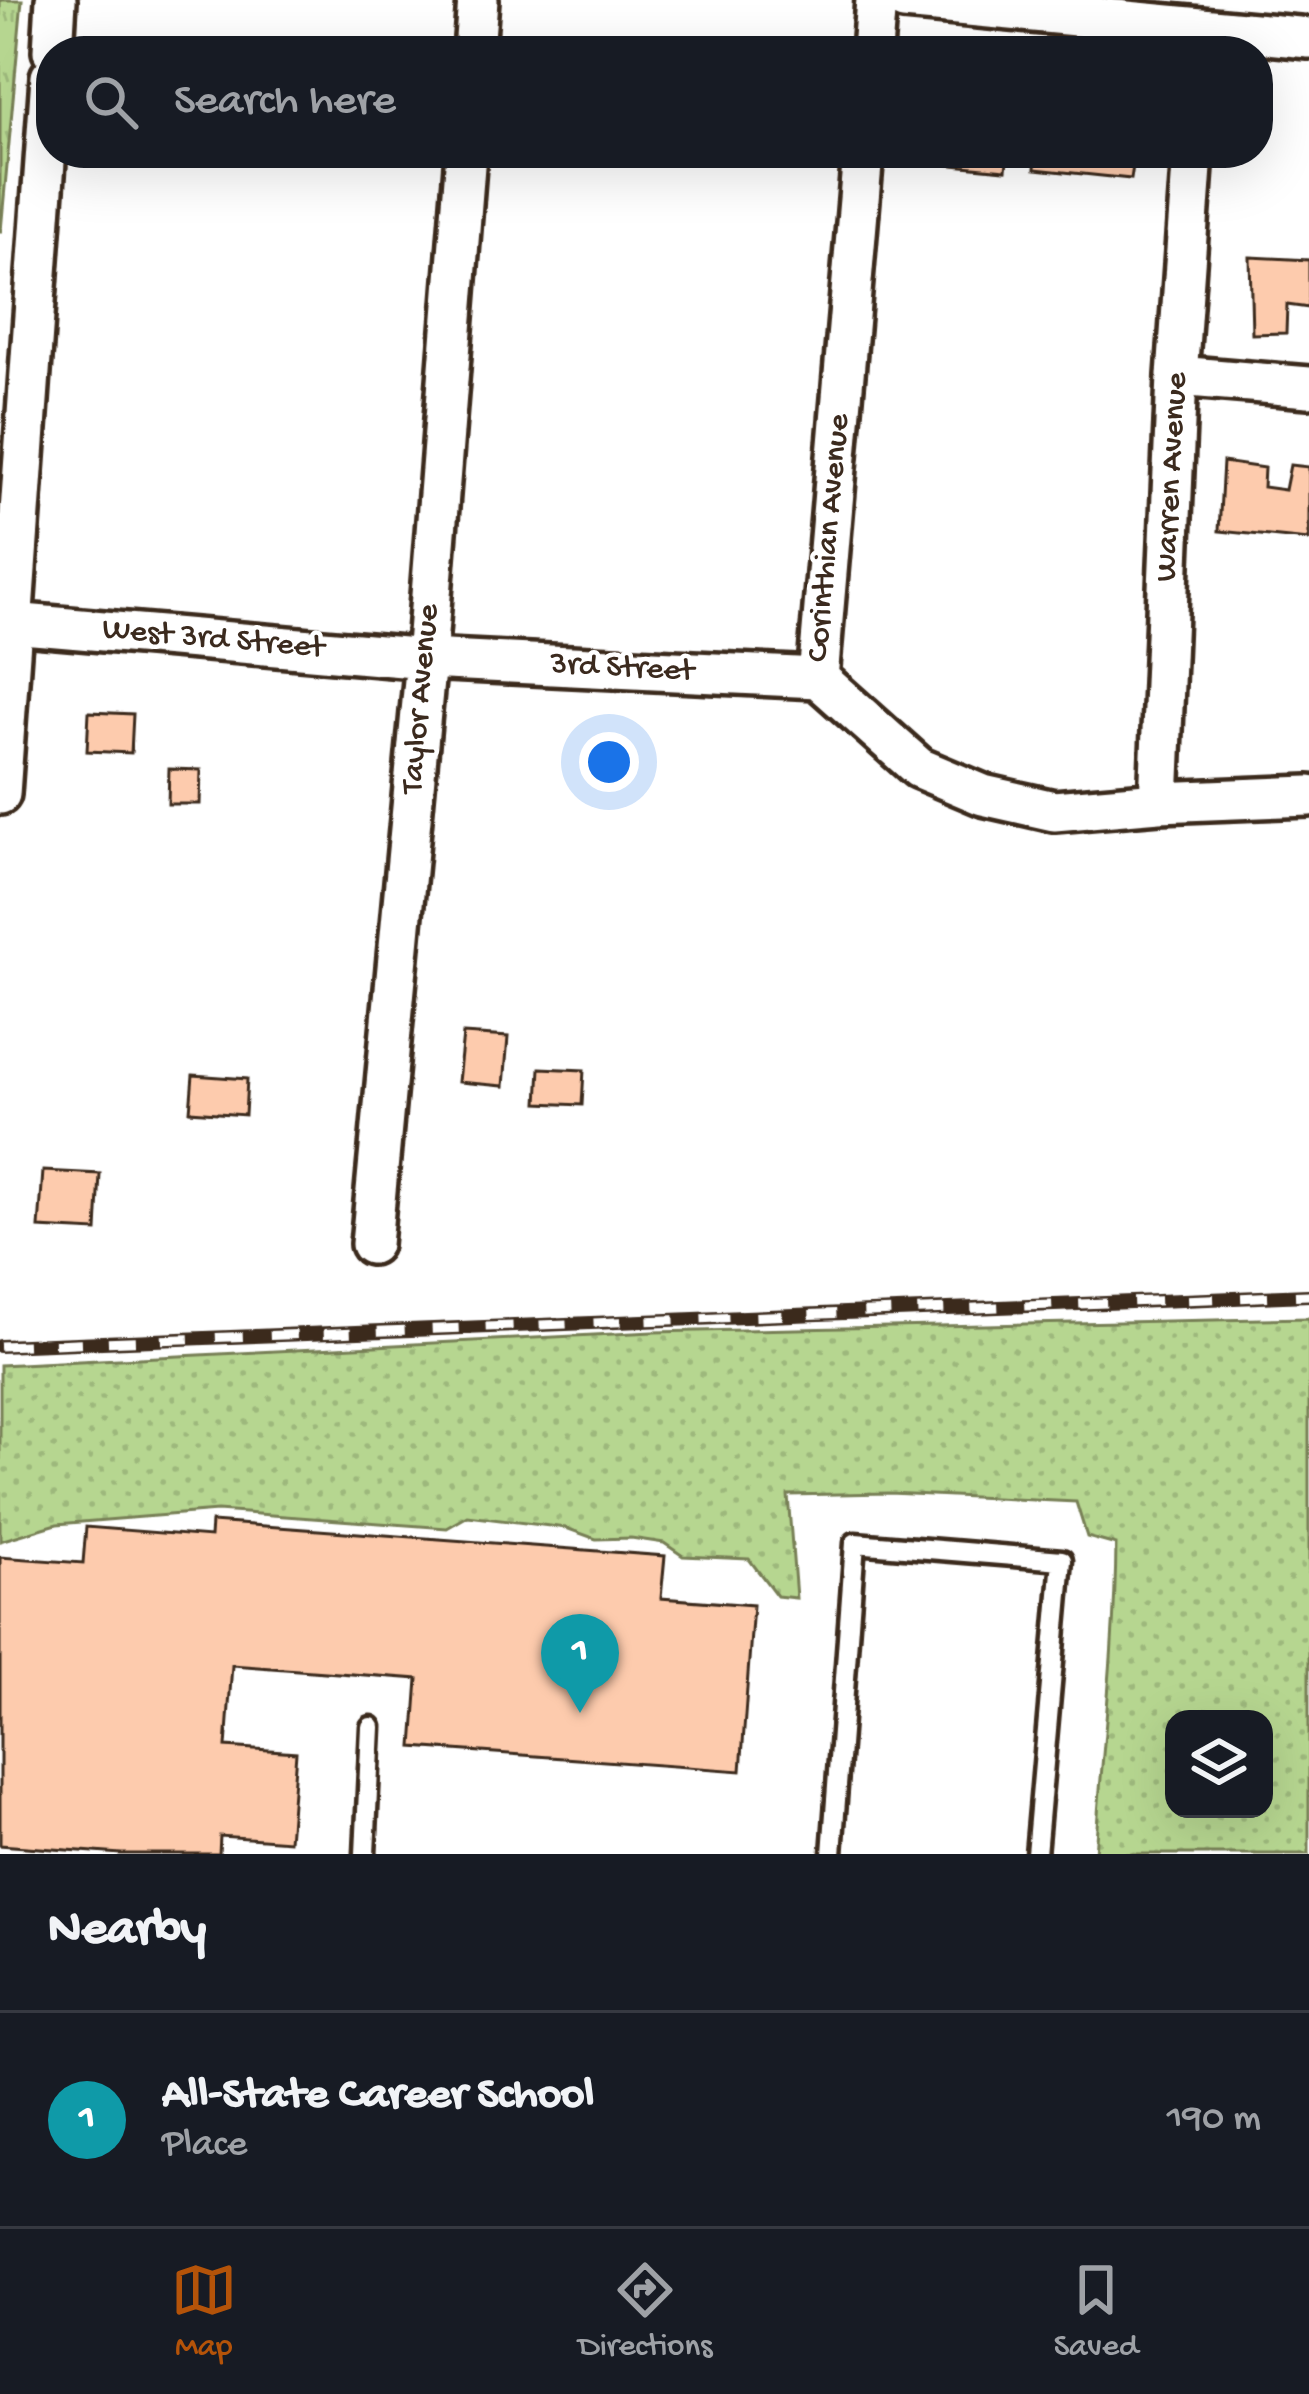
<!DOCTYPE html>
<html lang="en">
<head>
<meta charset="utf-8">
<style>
  :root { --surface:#171b24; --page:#20242c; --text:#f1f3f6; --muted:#9ea1a6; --line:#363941; --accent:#b45309 }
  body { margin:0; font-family:"Gochi Hand",sans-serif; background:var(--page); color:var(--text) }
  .controls { position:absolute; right:36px; bottom:36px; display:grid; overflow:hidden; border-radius:24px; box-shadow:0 12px 48px #0002 }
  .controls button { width:108px; height:108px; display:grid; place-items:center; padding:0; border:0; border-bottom:3px solid var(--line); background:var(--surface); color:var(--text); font:60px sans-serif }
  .you { position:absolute; left:609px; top:762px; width:42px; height:42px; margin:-30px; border:9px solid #fff; border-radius:50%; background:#1a73e8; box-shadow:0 0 0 18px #1a73e833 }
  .badge { display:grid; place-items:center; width:78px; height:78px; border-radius:50%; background:var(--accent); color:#fff; font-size:39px; font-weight:700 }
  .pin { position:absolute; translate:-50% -99px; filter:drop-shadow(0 3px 6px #0008) }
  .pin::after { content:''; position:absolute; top:63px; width:42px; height:36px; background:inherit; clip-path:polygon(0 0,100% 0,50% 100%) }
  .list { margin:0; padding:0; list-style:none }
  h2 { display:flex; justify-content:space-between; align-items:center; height:156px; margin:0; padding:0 48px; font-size:51px }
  h2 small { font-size:39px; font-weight:400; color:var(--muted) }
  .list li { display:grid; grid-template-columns:78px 1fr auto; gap:36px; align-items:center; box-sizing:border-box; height:216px; padding:0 48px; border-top:3px solid var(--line) }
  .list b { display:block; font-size:45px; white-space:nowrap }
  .list p { margin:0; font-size:39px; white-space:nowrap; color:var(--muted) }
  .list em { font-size:39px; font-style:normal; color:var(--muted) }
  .icon { flex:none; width:66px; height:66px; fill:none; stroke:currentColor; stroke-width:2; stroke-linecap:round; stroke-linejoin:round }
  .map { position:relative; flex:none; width:1309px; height:1854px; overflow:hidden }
  .search { position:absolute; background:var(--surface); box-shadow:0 12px 48px #0002; left:36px; right:36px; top:36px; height:132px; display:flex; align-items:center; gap:30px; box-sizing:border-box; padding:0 42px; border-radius:48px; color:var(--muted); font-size:45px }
  .sheet { height:372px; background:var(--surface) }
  nav { display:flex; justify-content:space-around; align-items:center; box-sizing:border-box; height:168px; border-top:3px solid var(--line); background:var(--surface); font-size:33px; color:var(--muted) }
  nav a { display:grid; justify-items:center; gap:6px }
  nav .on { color:var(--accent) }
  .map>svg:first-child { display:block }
  .grass { fill:url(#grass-dots); stroke:#788057; stroke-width:3; fill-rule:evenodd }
  .park { fill:url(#park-tufts); stroke:#788057; stroke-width:3 }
  .building { fill:#fdcbad; stroke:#3b2a1e; stroke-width:3 }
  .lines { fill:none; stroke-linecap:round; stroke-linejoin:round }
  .lane-casing { stroke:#3b2a1e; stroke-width:27 }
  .street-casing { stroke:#3b2a1e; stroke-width:48 }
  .lane { stroke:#fff; stroke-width:18 }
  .street { stroke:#fff; stroke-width:39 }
  .rail-casing { stroke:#3b2a1e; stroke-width:14 }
  .rail { stroke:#fff; stroke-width:9; stroke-dasharray:27; stroke-linecap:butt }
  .labels { text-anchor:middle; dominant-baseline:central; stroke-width:9; stroke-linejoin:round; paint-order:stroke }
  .street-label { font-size:33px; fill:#3b2a1e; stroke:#fff }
</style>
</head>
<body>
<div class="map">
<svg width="1309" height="1854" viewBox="0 0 1309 1854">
  <defs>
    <pattern id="grass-dots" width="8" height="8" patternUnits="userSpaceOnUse" patternTransform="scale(3)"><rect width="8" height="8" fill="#b6d690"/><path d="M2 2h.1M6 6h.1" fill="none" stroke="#9db87c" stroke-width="1.8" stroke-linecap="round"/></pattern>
    <pattern id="park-tufts" width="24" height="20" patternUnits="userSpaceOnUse" patternTransform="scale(3)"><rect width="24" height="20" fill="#b6d690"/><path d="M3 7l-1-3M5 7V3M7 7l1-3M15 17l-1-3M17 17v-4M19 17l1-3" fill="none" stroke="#9db87c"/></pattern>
  </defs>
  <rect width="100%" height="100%" fill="#fff"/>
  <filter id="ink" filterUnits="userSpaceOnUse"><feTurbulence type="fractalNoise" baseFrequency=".00833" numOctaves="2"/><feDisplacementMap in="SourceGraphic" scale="24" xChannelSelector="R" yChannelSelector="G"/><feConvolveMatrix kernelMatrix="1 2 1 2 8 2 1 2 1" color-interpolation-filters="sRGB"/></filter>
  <g filter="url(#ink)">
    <path class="grass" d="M1309,1318v536h-214c7,-103 20,-205 21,-309l-29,-8 -11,-35 -187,-9 -101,2 8,103 -19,-2 -28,-37 -66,-3 -19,-13 -33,-5 -35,1 -30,-11 -98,-12 -21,12 -230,-17 -160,13 -57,17v-176l653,-33zM1174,1719h90v90h-90z"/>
    <path class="park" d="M0,0h22l-21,231h-1z"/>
    <path class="building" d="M910,153h98l-2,17 -97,-9z
      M1036,153h99l-4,26 -96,-10z
      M1250,257l59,3v48l-22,-3 -1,28 -34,1z
      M1223,462l41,6 -1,19 22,3 5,-25 19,2v73l-90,-9z
      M89,712l44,2 -2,39 -44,-2z
      M169,769l32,1 -1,34h-32z
      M463,1034l45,3 -4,49 -46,-4z
      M540,1068l44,2 -2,35 -44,-2z
      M193,1075l54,4 -2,36 -55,-4z
      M43,1171l57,3 -3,57 -58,-3z
      M211,1522l454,34 -4,42 92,7 -12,166 -328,-24 5,-68 -186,-14 -6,82 70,5 -7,89 -69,-5 -1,18h-98l-121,-9v-288l83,6 3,-36 124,10z"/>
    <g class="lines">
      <g class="lane-casing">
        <path id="lane" d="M365,1854l6,-127
          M832,1854l23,-311 207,17 -26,294"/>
      </g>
      <g class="street-casing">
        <path id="street" d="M904,0l405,38
          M53,51l3,-51
          M474,51l4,-51
          M872,51l4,-51
          M1177,376l132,11
          M0,622l426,37 392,19
          M818,678l101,90 64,27 71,16 105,-9 150,-6
          M818,678l45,-525
          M0,794l51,-717
          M1159,802l18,-426 16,-223
          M371,1244l55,-585 40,-506"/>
      </g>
      <use href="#lane" class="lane"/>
      <use href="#street" class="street"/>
      <g class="rail-casing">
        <path id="rail" d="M0,1346l1309,-51"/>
      </g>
      <use href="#rail" class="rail"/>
    </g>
  </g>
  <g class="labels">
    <g class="street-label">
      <text transform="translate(1173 477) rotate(-87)">Warren Avenue</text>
      <text transform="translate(830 538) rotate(-85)">Corinthian Avenue</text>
      <text transform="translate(213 640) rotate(5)">West 3rd Street</text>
      <text transform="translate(622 669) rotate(3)">3rd Street</text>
      <text transform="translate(422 699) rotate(-85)">Taylor Avenue</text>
    </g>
  </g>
</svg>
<div class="controls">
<button><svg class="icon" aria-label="layers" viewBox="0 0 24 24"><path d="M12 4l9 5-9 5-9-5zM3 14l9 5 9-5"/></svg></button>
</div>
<div class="you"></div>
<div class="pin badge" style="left:580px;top:1713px;background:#0f9aa8">1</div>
<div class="search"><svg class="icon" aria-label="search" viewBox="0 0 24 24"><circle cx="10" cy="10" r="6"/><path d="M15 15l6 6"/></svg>Search here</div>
</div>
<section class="sheet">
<h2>Nearby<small></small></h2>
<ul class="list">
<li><span class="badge" style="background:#0f9aa8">1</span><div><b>All-State Career School</b><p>Place</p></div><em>190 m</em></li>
</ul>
</section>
<nav>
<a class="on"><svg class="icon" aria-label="map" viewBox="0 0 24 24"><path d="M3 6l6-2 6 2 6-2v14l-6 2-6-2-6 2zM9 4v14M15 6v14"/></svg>Map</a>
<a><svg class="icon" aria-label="directions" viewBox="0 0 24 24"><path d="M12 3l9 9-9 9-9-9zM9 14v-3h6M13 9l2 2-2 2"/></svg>Directions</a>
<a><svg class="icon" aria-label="saved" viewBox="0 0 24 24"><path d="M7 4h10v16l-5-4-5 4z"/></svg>Saved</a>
</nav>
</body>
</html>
